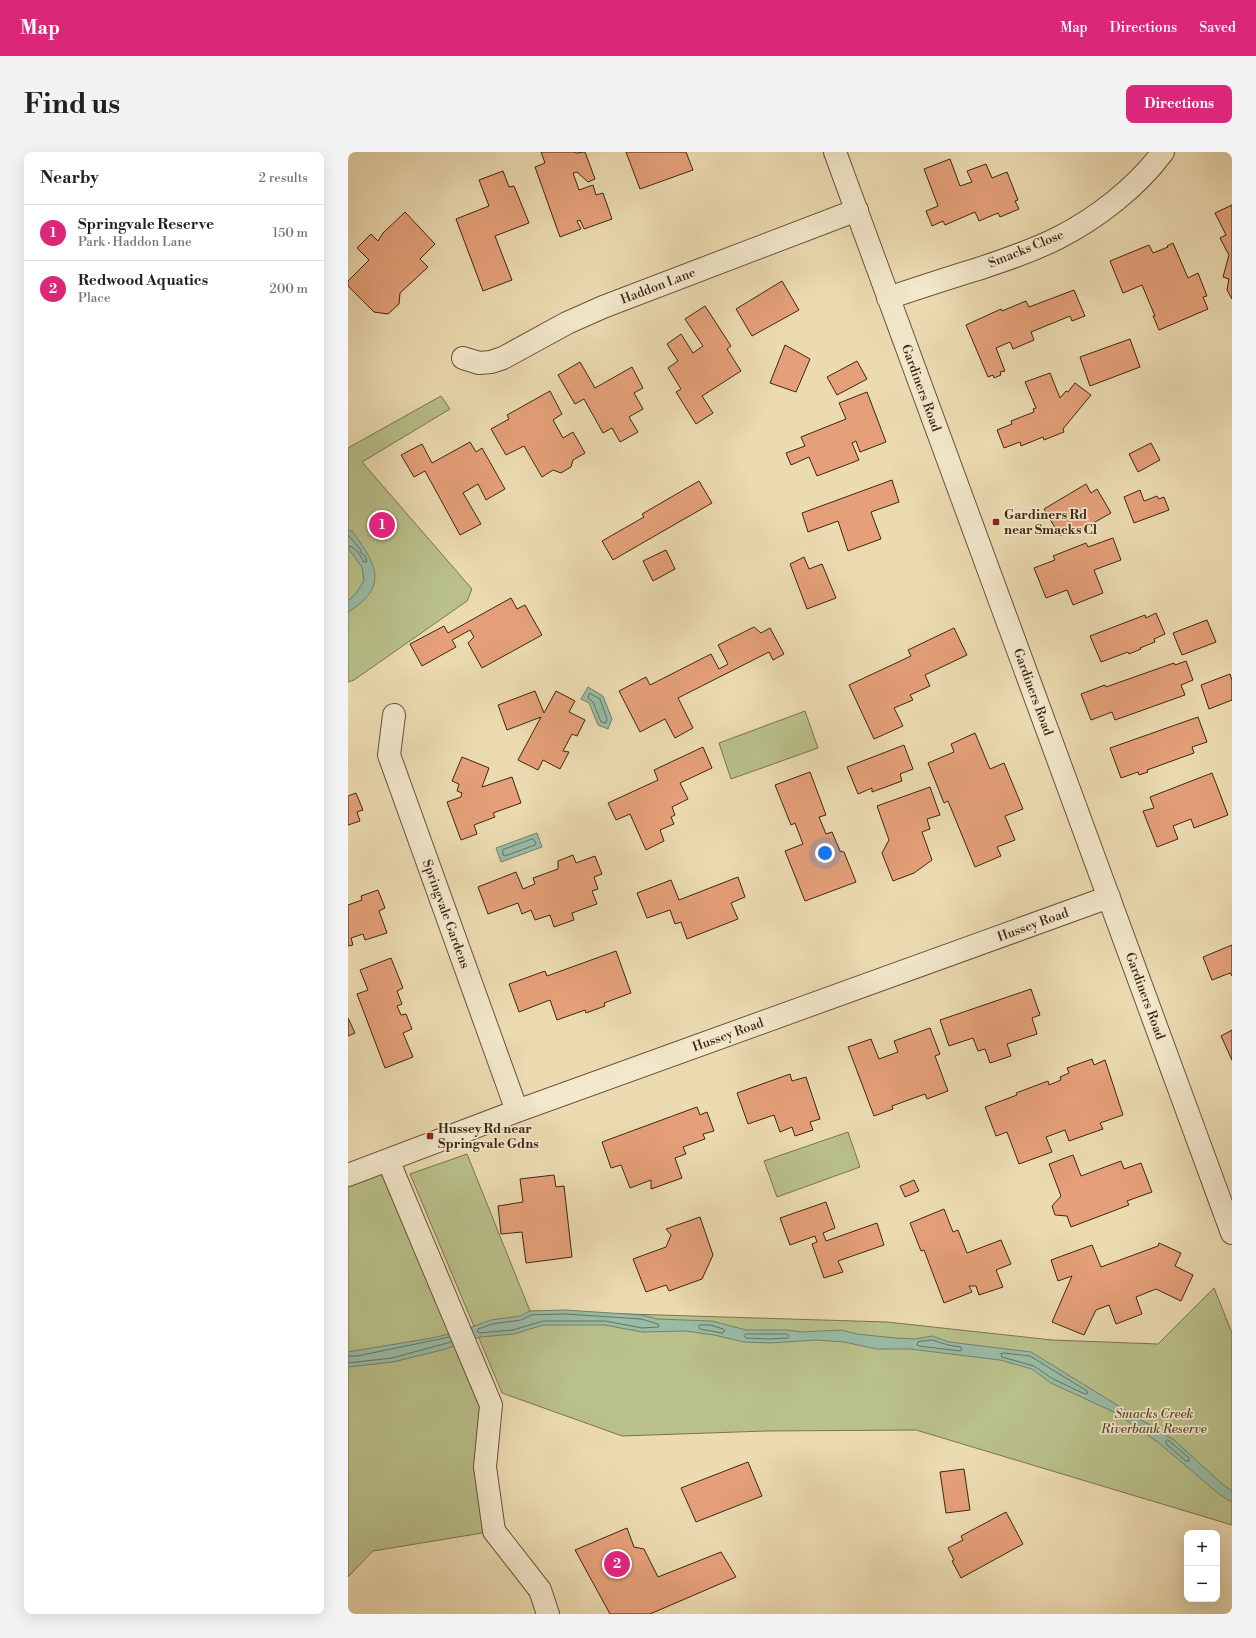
<!DOCTYPE html>
<html lang="en">
<head>
<meta charset="utf-8">
<style>
  :root { --surface:#fff; --page:#f2f2f2; --text:#202124; --muted:#757577; --line:#e0e0e0; --accent:#db2777 }
  body { margin:0; font-family:"Libre Bodoni",serif; background:var(--page); color:var(--text) }
  .controls { position:absolute; right:12px; bottom:12px; display:grid; overflow:hidden; border-radius:8px; box-shadow:0 4px 16px #0002 }
  .controls button { width:36px; height:36px; display:grid; place-items:center; padding:0; border:0; border-bottom:1px solid var(--line); background:var(--surface); color:var(--text); font:20px sans-serif }
  .you { position:absolute; left:477px; top:701px; width:14px; height:14px; margin:-10px; border:3px solid #fff; border-radius:50%; background:#1a73e8; box-shadow:0 0 0 6px #1a73e833 }
  .badge { display:grid; place-items:center; width:26px; height:26px; border-radius:50%; background:var(--accent); color:#fff; font-size:13px; font-weight:700 }
  .pin { position:absolute; translate:-50% -50%; border:2px solid #fff; box-shadow:0 1px 4px #0006 }
  .list { margin:0; padding:0; list-style:none }
  h2 { display:flex; justify-content:space-between; align-items:center; height:52px; margin:0; padding:0 16px; font-size:17px }
  h2 small { font-size:13px; font-weight:400; color:var(--muted) }
  .list li { display:grid; grid-template-columns:26px 1fr auto; gap:12px; align-items:center; box-sizing:border-box; height:56px; padding:0 16px; border-top:1px solid var(--line) }
  .list b { display:block; font-size:15px; white-space:nowrap }
  .list p { margin:0; font-size:13px; white-space:nowrap; color:var(--muted) }
  .list em { font-size:13px; font-style:normal; color:var(--muted) }
  .map { position:relative; flex:none; width:884px; height:1462px; overflow:hidden; border-radius:8px }
  header { display:flex; align-items:center; gap:24px; box-sizing:border-box; height:56px; padding:0 20px; background:var(--accent); color:#fff }
  header strong { font-size:19px }
  nav { display:flex; gap:22px; margin-inline-start:auto; font-size:14px }
  .intro { display:flex; align-items:center; justify-content:space-between; box-sizing:border-box; height:96px; padding:0 24px }
  h1 { margin:0; font-size:28px }
  .button { padding:10px 18px; border-radius:8px; background:var(--accent); color:#fff; font-size:14px; font-weight:700 }
  main { display:flex; gap:24px; padding:0 24px }
  aside { flex:1; background:var(--surface); border-radius:8px; box-shadow:0 4px 16px #0002 }
  .map>svg:first-child { display:block }
  .green { fill:#b9c08a; stroke:#7c734f }
  .water { fill:#99bca7; stroke:#75806c }
  .lines { fill:none; stroke-linecap:round; stroke-linejoin:round }
  .shore { stroke:#6c715e; stroke-width:1 }
  .building { fill:#e5a079; stroke:#3e2614 }
  .minor-casing { stroke:#6a533b; stroke-width:24 }
  .minor { stroke:#f3e8cc; stroke-width:22 }
  .poi-dot { fill:#8f2418; stroke:#f3e8cc; stroke-width:1.5 }
  .labels { text-anchor:middle; dominant-baseline:central; stroke-width:3.5; stroke-linejoin:round; paint-order:stroke }
  .street-label { font-size:13px; fill:#3e2614; stroke:#f3e8cc }
  .poi-label { font-size:13px; font-weight:bold; fill:#3e2614; stroke:#f3e8cc; text-anchor:start }
  .park-label { font-size:13px; font-style:italic; fill:#5d4c32; stroke:#f3e8cc }
</style>
</head>
<body>
<header>
<strong>Map</strong>
<nav><a>Map</a><a>Directions</a><a>Saved</a></nav>
</header>
<div class="intro"><h1>Find us</h1><a class="button">Directions</a></div>
<main>
<aside>
<h2>Nearby<small>2 results</small></h2>
<ul class="list">
<li><span class="badge">1</span><div><b>Springvale Reserve</b><p>Park · Haddon Lane</p></div><em>150 m</em></li>
<li><span class="badge">2</span><div><b>Redwood Aquatics</b><p>Place</p></div><em>200 m</em></li>
</ul>
</aside>
<div class="map">
<svg width="884" height="1462" viewBox="0 0 884 1462">
  <rect width="100%" height="100%" fill="#ecdbb1"/>
  <filter id="stains"><feTurbulence type="fractalNoise" baseFrequency=".005" numOctaves="4"/><feColorMatrix values="0 0 0 0 .2 0 0 0 0 .09 0 0 0 0 .02 0 0 0 .5 -.17"/></filter>
  <radialGradient id="worn" r=".72"><stop offset=".6" stop-color="#630" stop-opacity="0"/><stop offset="1" stop-color="#630" stop-opacity=".3"/></radialGradient>
  <path class="green" d="M93,244l9,13 -88,53 110,127 -5,12 -113,79 -6,2v-234z
    M457,559l13,37 -87,31 -12,-36z
    M500,980l12,35 -83,30 -13,-36z
    M119,1002l63,157 357,11 165,18 106,4 56,-56 18,45v192l-316,-95 -150,1 -144,5 -120,-43 -92,-219z
    M40,1008l103,245 3,126 -121,20 -25,26v-402z"/>
  <path class="water" d="M0,379h4c24,33 38,55 -4,81v-11l8,-8 8,-12 -2,-14 -14,-19z
    M240,535l15,9 9,23 -4,10 -10,-4 -9,-22 -8,-4z
    M189,681l5,14 -41,15 -5,-14z
    M217,1158l77,5 15,4 55,2 34,9h41l14,2 40,-2 16,4 38,4 20,1 17,-3 17,6 82,10 143,88 47,43 11,8v11l-12,-7 -61,-52 -43,-30 -65,-30 -19,-14 -32,-9 -90,-11h-33l-33,-7 -28,-2 -46,3 -26,-1 -30,-7 -28,-4 -44,1 -37,-7h-62l-29,9 -34,3 -38,13 -49,12 -45,5v-15l84,-14 29,-7 30,-11 29,-4 10,-5z"/>
  <g class="lines">
    <path class="shore" d="M0,383l13,15v3l4,3 2,6h-3c-4,-6 -7,-15 -16,-16
      M243,542l9,5 7,20 -1,4 -5,-1 -8,-20 -5,-4 1,-4z
      M185,687l3,4 -1,2 -30,11 -2,-1v-5z
      M217,1162l76,5 17,5 1,2 -1,1 -16,1 -37,-7h-62l-30,9 -34,3 -2,-2 1,-2 14,-5 29,-4 10,-5z
      M352,1173h11l12,4 2,2 -3,2 -22,-4 -1,-2z
      M398,1182h41l2,2 -1,2 -19,1 -23,-1 -2,-2z
      M584,1188l16,5 13,2 1,3 -2,1 -41,-5 -2,-1 1,-3z
      M656,1201l26,3 57,35 1,2 -3,1 -32,-15 -19,-13 -32,-9 -1,-3z
      M0,1204h9l93,-19
      M0,1211l44,-5 59,-16
      M820,1288l21,18v3h-3l-20,-17v-3z"/>
  </g>
  <path class="building" d="M193,0h34l1,1 9,-1 10,27 -7,3 -11,-10 -4,1 6,17 14,-5 3,10 7,-2 9,26 -28,10 -4,-9 -3,1 4,8 -21,8 -25,-70 10,-4z
    M278,0h60l7,18 -53,19z
    M602,7l10,27 12,-4 -5,-11 19,-7 6,14 15,-6 11,28 -3,1 4,8 -19,8 -2,-4 -19,8 -4,-9 -30,13 -2,-4 -11,5 -6,-15 12,-5 -14,-37z
    M155,19l6,16 5,-1 15,37 -34,13 17,44 -29,11 -27,-72 33,-13 -10,-26z
    M884,53v94l-5,-9 2,-11 -6,-2 6,-22 -9,-17 6,-3 -11,-22z
    M57,60l30,32 -15,15 8,8 -28,26 -1,11 -11,10 -14,-2 -26,-26v-5l21,-21 -12,-12 14,-14 7,7 5,-8z
    M825,91l15,35 10,-5 9,23 -4,1 5,12 -49,21 -6,-14h2l-13,-31 -19,8 -13,-32 39,-16 4,8 15,-6 -1,-1z
    M434,129l17,29 -47,26 -16,-27z
    M726,138l11,26 -13,5 -2,-5 -39,16 3,8 -21,9 -3,-7 -14,6 9,23 -5,1 1,3 -7,3 -1,-3 -5,2 -22,-52 35,-16 1,2 24,-10 3,6z
    M357,154l26,40 -4,3 14,22 -39,25 11,17 -17,11 -20,-32 5,-3 -13,-21 10,-7 -11,-17 14,-10 12,19 10,-7 -18,-27z
    M782,187l10,28 -50,19 -10,-29z
    M437,193l25,14 -14,33 -26,-9z
    M509,209l10,18 -30,16 -10,-18z
    M232,210l15,26 37,-21 11,21 -9,5 9,16 -14,8 9,15 -18,10 -8,-14 -9,5 -19,-34 -9,5 -17,-29z
    M702,221l10,25 6,-7 2,1 7,-9 16,12 -28,34 1,3 -20,8 -1,-3 -22,9 -1,-4 -16,6 -7,-18 15,-6 -1,-3 23,-9 -1,-3 3,-1 -11,-26z
    M202,239l12,23 -9,6 10,18 10,-6 12,21 -12,7 -2,7 -10,6 -8,-3 -11,7 -18,-31 -18,9 -15,-26 18,-10 -2,-4z
    M519,240l19,50 -26,10 -4,-11 -4,2 7,17 -42,16 -8,-19 -18,8 -5,-12 19,-7 -4,-9 45,-18 -7,-16z
    M122,290l6,10 6,-4 23,41 -19,11 -8,-16 -15,9 18,31 -21,11 -35,-64 -11,6 -13,-22 21,-11 10,19z
    M803,291l9,17 -22,12 -9,-18z
    M544,328l7,22 -28,10 10,27 -33,12 -10,-30 -30,11 -6,-19z
    M351,329l13,22 -99,57 -11,-19 42,-24 -2,-3z
    M738,332l5,9 6,-4 14,24 -37,21 -3,-5 -11,7 -16,-27z
    M792,338l4,11 13,-5 2,3 5,-2 5,13 -35,13 -10,-26z
    M765,386l8,22 -27,10 9,23 -30,12 -6,-15 -21,8 -12,-30 21,-8 -2,-4 33,-13 2,4z
    M318,398l9,19 -22,12 -10,-20z
    M456,405l5,12 13,-5 14,34 -29,11 -17,-45z
    M163,446l6,11 8,-4 17,30 -60,33 -14,-25 6,-6 -4,-7 -18,10 4,7 -34,19 -12,-22 34,-18 4,7z
    M808,461l9,21 -11,5 1,3 -15,6 1,1 -12,5 -1,-2 -27,10 -11,-26 55,-21 1,3z
    M859,468l9,22 -34,13 -9,-22z
    M406,475l7,6 9,-5 14,26 -11,6 -4,-8 -91,46 15,30 -18,10 -10,-19 -25,13 -21,-41 27,-14 4,8 61,-31 8,15 9,-5 -10,-19z
    M606,476l13,27 -42,20 5,11 -20,9 3,5 -19,8 9,18 -29,13 -25,-54 62,-29 -3,-6z
    M838,509l7,19 -12,5 4,10 -70,25 -3,-8 -21,8 -10,-26 24,-9 1,2 68,-24 1,2z
    M882,522l2,6v20l-23,9 -8,-24z
    M187,539l9,22 12,-22 19,10 -6,11 16,8 -8,16 -5,-2 -9,17 6,1 -9,17 -17,-9 -5,10 -20,-10 23,-43 -34,13 -9,-25z
    M850,565l9,25 -15,5 2,6 -47,17 1,2 -9,3 -1,-3 -17,6 -11,-30z
    M627,581l15,36 14,-6 19,46 -18,7 10,24 -18,7 4,9 -26,11 -27,-66 -4,2 -16,-40 26,-11 -3,-8z
    M556,593l9,24 -13,5 2,7 -30,11v-4l-14,6 -11,-27z
    M355,595l9,21 -32,15 8,16 -16,8 3,8 -4,2 3,7 -14,6 4,11 -18,9 -16,-36 -14,6 -8,-17 50,-23 -4,-10z
    M114,605l27,11 -7,19 30,-10 9,26 -28,10 2,4 -21,8 3,9 -16,6 -14,-38 14,-5 1,-4 -5,-2 2,-7 -7,-3z
    M462,620l16,43 -7,2 7,17 6,-2 8,19 4,1 12,30 -51,19 -20,-50 18,-7 -8,-21 -4,2 -16,-40z
    M864,621l16,42 -34,13 -3,-9 -18,7 5,13 -21,8 -14,-36 11,-3 -4,-11z
    M582,635l10,28 -13,4 3,10 -8,3 10,28 -18,13 -21,8 -11,-28 7,-13 -12,-34z
    M8,641l7,17 -6,2 3,9 -12,4v-29z
    M225,703l3,8 19,-7 7,18 -8,3 4,12 -6,2 5,13 -25,9 2,7 -20,7 -4,-12 -15,5 -4,-10 -9,4 -4,-11 -30,11 -10,-27 38,-15 7,17 12,-5 -2,-6 25,-9v-8z
    M390,725l7,20 -14,6 7,16 -51,20 -6,-17 -6,2 -5,-14 -23,8 -10,-25 34,-13 8,20z
    M30,738l7,18 -6,3 8,22 -22,7 -2,-6 -12,4 2,7 -5,1v-41l14,-5 -1,-4z
    M884,793v31l-2,-3 -18,7 -9,-23z
    M268,799l15,42 -27,10 1,3 -19,7 -1,-3 -28,10 -7,-20 -31,12 -10,-28 36,-13 2,5z
    M43,806l12,30 -6,3 5,13 -5,2 4,9 5,-1 6,15 -9,4 10,24 -28,11 -28,-74 11,-4 -8,-20z
    M683,837l9,26 -8,3 5,16 -30,10 4,12 -21,7 -5,-14 -7,2 -5,-13 -24,8 -9,-26z
    M0,866l7,15 -7,3z
    M582,876l10,26 -5,2 13,35 -21,8 -2,-5 -33,12 1,3 -19,7 -26,-69 23,-8 8,20 19,-7 -4,-11z
    M884,878v30l-11,-24z
    M744,907l2,6 11,-5 18,55 -23,8 3,6 -34,12 -4,-11 -19,7 6,15 -33,12 -12,-32 -11,4 -11,-29 32,-12 -1,-2 32,-12 1,4 12,-5 -1,-3 9,-4 -2,-5z
    M442,922l2,7 14,-4 14,42 -10,3 3,8 -18,6 -3,-9 -12,5 -6,-17 -26,9 -11,-31z
    M349,955l3,8 7,-3 7,19 -11,3 2,5 -22,8 3,7 -11,4 7,20 -31,11v-9l-21,8 -9,-23 -10,3 -9,-26z
    M725,1003l8,21 40,-15 3,8 17,-6 11,29 -25,9 2,4 -58,22 -4,-11 -12,-1 -3,-9 9,-10 -12,-32z
    M206,1023l2,12 8,-1 8,71 -46,6 -4,-31 -21,2 -3,-28 25,-4 -3,-23z
    M566,1028l5,11 -14,6 -5,-11z
    M478,1050l9,26 -12,5 3,8 51,-18 7,22 -46,16 5,11 -19,6 -12,-34 5,-2 -2,-6 -25,9 -10,-27z
    M596,1057l9,23 5,-2 9,23 34,-13 10,24 -15,6 7,17 -24,8 -3,-9h-7l3,6 -28,11 -20,-53 -3,1 -11,-28z
    M352,1065l13,38 -11,24 -33,12 -3,-6 -20,7 -13,-33 33,-12 5,-12 -5,-6z
    M811,1091l22,10 -6,13 18,9 -12,26 -25,-12 -20,8 6,17 -26,10 -7,-19 -13,5 -12,25 -32,-13 20,-46 -14,5 -7,-21 41,-15 9,22 57,-21z
    M400,1310l14,34 -66,26 -15,-34z
    M616,1317l6,41 -24,3 -6,-41z
    M658,1360l17,32 -62,34 -9,-17 2,-1 -6,-12 15,-8 -2,-4z
    M279,1376l7,19 10,2 14,28 63,-25 15,25 -86,37h-40l-35,-64z"/>
  <g class="lines">
    <g class="minor-casing">
      <path id="minor" d="M487,0l397,1081
        M540,146c30,-10 60,-20 90,-29 27,-9 54,-18 80,-31 39,-20 78,-50 105,-86
        M115,206l16,5 12,-1 12,-4 64,-35 36,-16 254,-97
        M46,563l-5,40 128,356
        M40,1008l103,245 -6,62 9,64 46,59 8,24
        M0,1023l169,-64 592,-214"/>
    </g>
    <use href="#minor" class="minor"/>
  </g>
  <g class="poi-dot">
    <rect x="644" y="366" width="8" height="8" rx="2"/>
    <rect x="78" y="980" width="8" height="8" rx="2"/>
  </g>
  <g class="labels">
    <g class="street-label">
      <text transform="translate(678 97) rotate(-22)">Smacks Close</text>
      <text transform="translate(310 134) rotate(-21)">Haddon Lane</text>
      <text transform="translate(573 236) rotate(70)">Gardiners Road</text>
      <text transform="translate(685 540) rotate(70)">Gardiners Road</text>
      <text transform="translate(98 762) rotate(70)">Springvale Gardens</text>
      <text transform="translate(685 773) rotate(-20)">Hussey Road</text>
      <text transform="translate(797 844) rotate(70)">Gardiners Road</text>
      <text transform="translate(380 883) rotate(-20)">Hussey Road</text>
    </g>
    <g class="poi-label">
      <text x="656" y="363">Gardiners Rd<tspan x="656" dy="15">near Smacks Cl</tspan></text>
      <text x="90" y="977">Hussey Rd near<tspan x="90" dy="15">Springvale Gdns</tspan></text>
    </g>
    <g class="park-label">
      <text x="806" y="1262">Smacks Creek<tspan x="806" dy="15">Riverbank Reserve</tspan></text>
    </g>
  </g>
  <rect width="100%" height="100%" filter="url(#stains)"/>
  <rect width="100%" height="100%" fill="url(#worn)"/>
</svg>
<div class="controls">
<button>+</button>
<button>−</button>
</div>
<div class="you"></div>
<div class="pin badge" style="left:34px;top:373px">1</div>
<div class="pin badge" style="left:269px;top:1412px">2</div>
</div>
</main>
</body>
</html>
